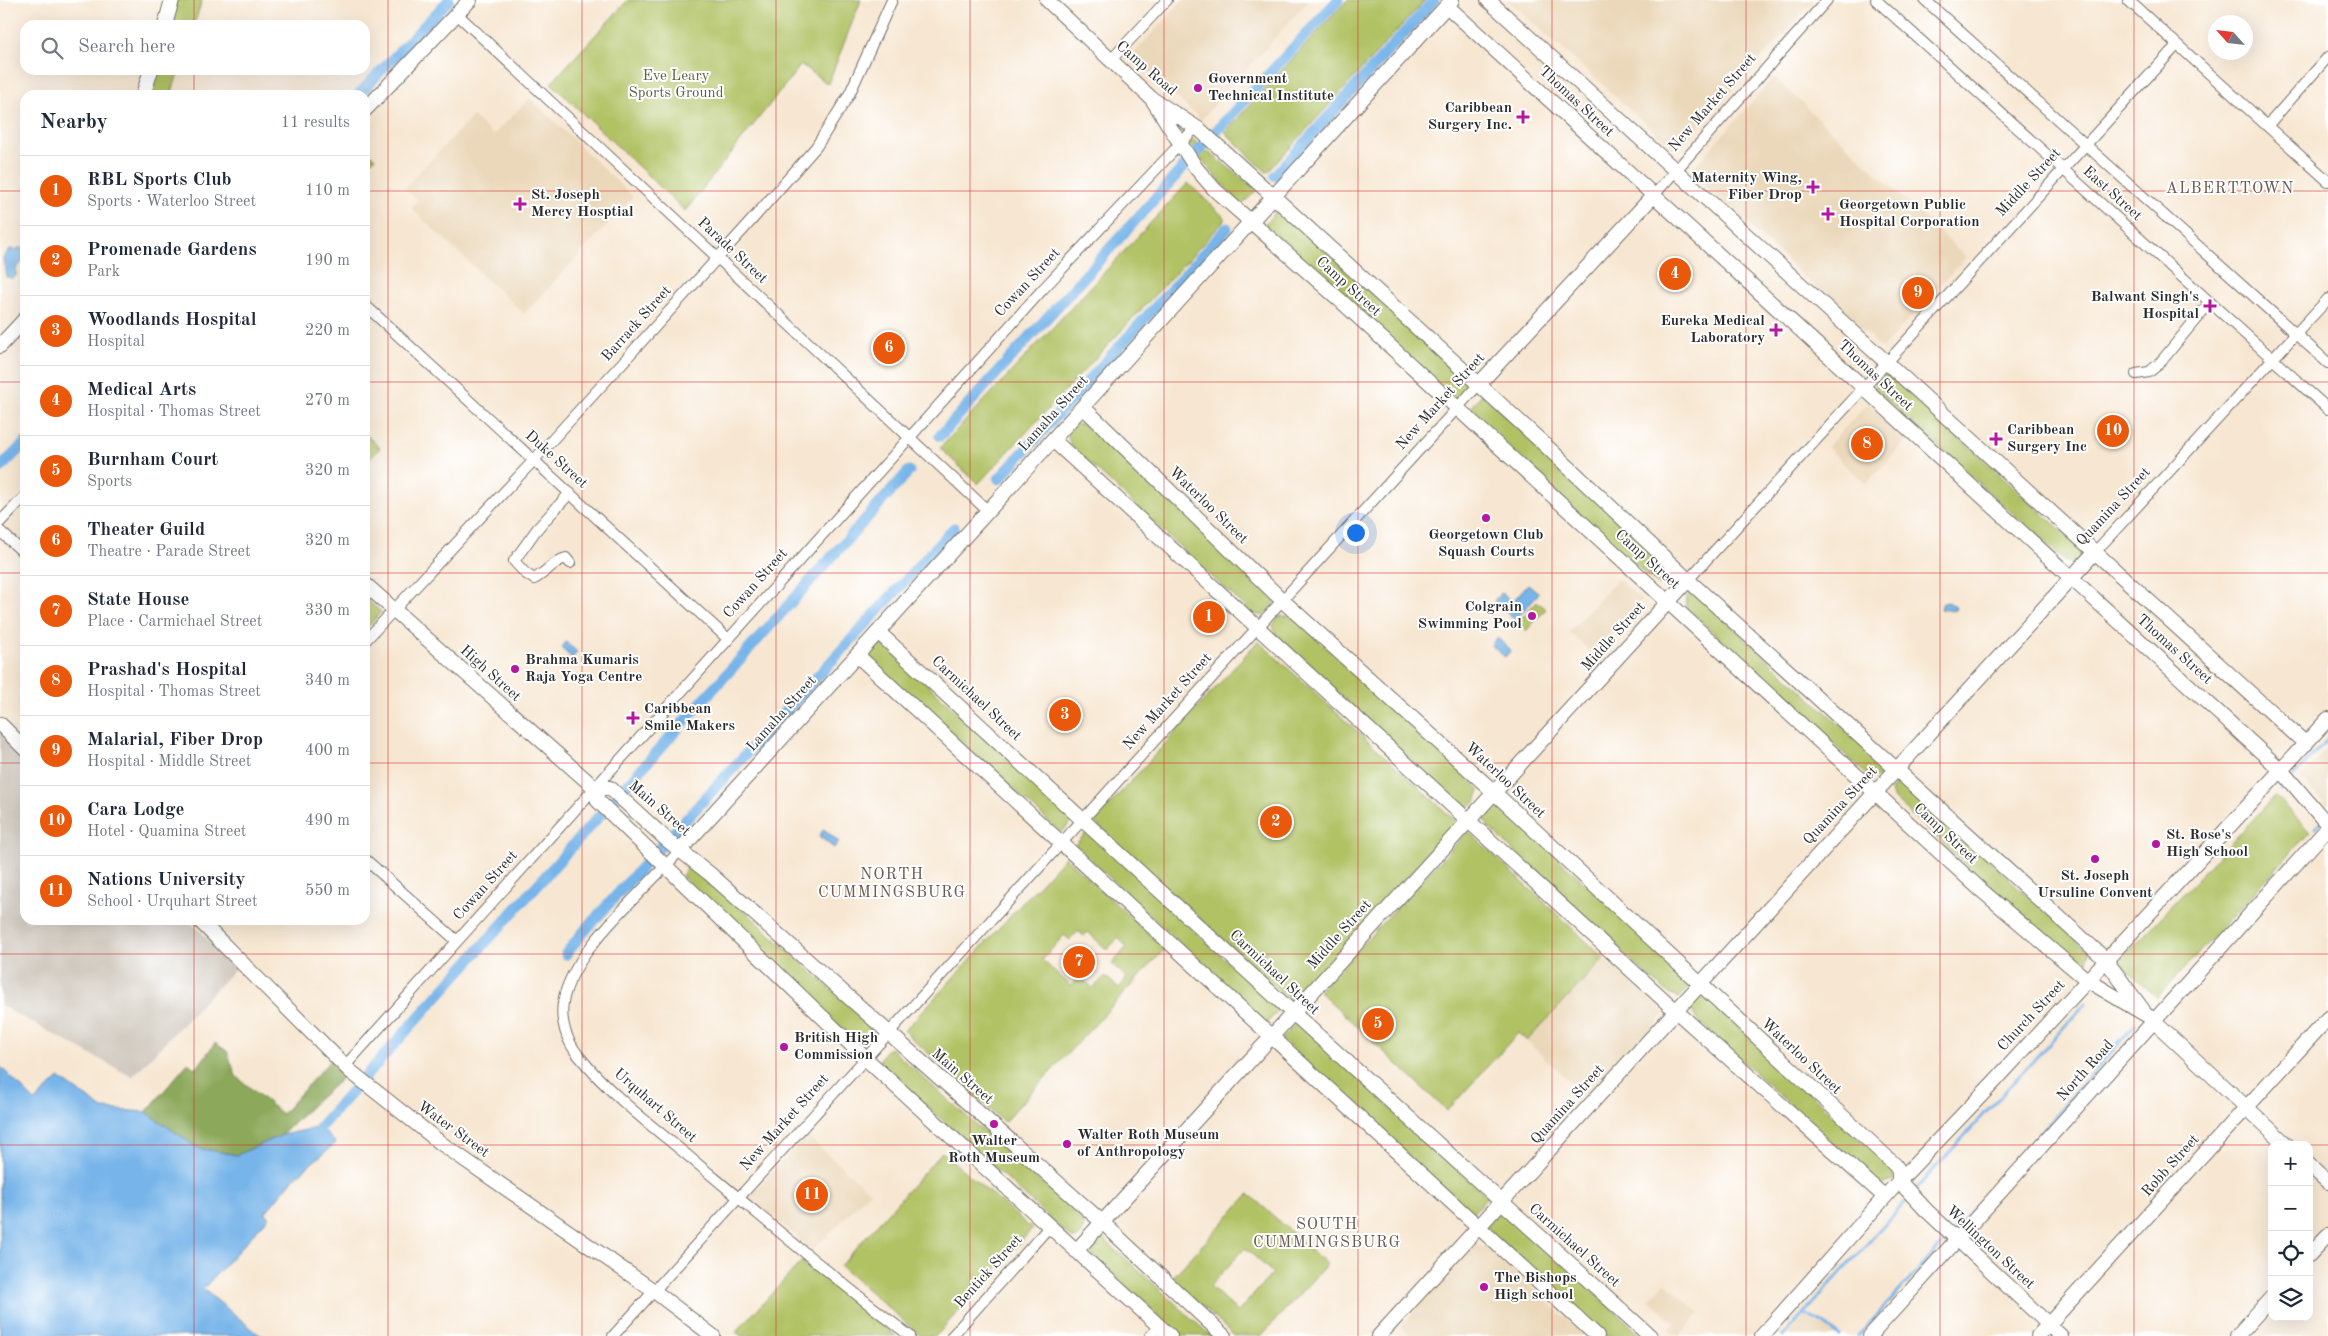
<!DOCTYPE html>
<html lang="en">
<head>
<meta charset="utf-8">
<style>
  :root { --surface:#fff; --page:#f2f2f3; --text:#1f2937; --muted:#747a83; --line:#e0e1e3; --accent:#ea580c }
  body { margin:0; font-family:"Old Standard TT",serif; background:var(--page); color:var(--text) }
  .controls { position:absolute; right:15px; bottom:15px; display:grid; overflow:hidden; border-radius:10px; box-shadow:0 5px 20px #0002 }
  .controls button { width:45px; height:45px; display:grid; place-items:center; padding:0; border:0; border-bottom:1px solid var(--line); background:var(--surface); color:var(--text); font:25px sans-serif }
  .compass { position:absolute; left:2208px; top:15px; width:45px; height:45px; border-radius:50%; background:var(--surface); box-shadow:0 5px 20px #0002; rotate:297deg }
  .you { position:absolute; left:1355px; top:532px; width:18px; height:18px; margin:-12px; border:4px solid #fff; border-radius:50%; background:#1a73e8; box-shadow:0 0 0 8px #1a73e833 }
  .badge { display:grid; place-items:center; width:32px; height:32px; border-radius:50%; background:var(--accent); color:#fff; font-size:16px; font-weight:700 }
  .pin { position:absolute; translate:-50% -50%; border:2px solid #fff; box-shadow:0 1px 5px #0006 }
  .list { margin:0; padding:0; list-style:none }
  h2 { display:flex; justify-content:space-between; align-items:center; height:65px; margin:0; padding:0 20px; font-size:21px }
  h2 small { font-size:16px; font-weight:400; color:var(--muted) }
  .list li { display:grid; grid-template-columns:32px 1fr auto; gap:15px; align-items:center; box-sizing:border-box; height:70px; padding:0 20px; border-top:1px solid var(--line) }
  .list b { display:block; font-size:19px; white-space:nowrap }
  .list p { margin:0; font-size:16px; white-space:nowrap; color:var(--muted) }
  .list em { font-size:16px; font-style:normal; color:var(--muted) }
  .icon { flex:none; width:28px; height:28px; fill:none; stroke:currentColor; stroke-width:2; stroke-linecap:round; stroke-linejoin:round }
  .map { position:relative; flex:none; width:2328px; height:1336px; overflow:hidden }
  .search { position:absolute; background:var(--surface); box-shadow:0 5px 20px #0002; left:20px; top:20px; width:350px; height:55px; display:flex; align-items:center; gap:12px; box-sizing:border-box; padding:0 18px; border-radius:15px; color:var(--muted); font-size:19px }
  .panel { position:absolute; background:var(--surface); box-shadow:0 5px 20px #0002; left:20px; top:90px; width:350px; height:835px; border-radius:15px }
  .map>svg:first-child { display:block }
  .built { fill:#ebd8ba }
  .industrial { fill:#cbc3b8 }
  .green { fill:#b1c265; stroke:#6e7648; fill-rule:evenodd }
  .forest { fill:#8ca85a; stroke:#5c6a42 }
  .water { fill:#76b4e9; stroke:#50708a }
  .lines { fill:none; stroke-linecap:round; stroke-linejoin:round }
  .stream { stroke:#76b4e9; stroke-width:3 }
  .canal { stroke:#76b4e9; stroke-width:11 }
  .street-casing { stroke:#726d65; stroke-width:12 }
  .secondary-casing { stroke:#726d65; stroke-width:16 }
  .street { stroke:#fff; stroke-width:10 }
  .secondary { stroke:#fff; stroke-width:14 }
  .grid { fill:none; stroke:#d62828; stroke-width:1; stroke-opacity:0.55 }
  .poi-dot { fill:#b5179e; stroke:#fff; stroke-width:2 }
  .labels { text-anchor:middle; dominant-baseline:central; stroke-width:4; stroke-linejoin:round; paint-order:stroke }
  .street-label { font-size:15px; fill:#2b2b2b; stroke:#fff }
  .park-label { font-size:15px; fill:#5a603f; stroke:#fff }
  .poi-label { font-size:15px; font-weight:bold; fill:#2b2b2b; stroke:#fff; text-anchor:start }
  .neighbourhood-label { font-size:16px; letter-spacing:1px; fill:#6e5b52; stroke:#fff }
</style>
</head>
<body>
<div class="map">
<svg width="2328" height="1336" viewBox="0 0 2328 1336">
  <rect width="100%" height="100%" fill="#fff"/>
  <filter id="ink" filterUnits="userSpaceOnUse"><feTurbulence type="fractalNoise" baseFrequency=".02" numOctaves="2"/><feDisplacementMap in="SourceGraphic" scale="10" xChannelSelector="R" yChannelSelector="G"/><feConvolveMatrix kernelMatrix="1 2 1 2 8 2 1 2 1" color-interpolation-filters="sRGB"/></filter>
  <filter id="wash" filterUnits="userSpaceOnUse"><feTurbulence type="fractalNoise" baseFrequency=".0096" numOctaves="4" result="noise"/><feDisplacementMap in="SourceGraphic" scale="20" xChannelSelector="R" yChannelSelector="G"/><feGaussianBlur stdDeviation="1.12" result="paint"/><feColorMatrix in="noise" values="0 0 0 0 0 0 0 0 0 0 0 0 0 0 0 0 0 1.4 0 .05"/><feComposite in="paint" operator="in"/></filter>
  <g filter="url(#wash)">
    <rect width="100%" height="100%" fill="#f7e7d2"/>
    <path class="built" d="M1183,0h126l-108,120 -69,-65z
      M1508,0h307l-139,151z
      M1774,77l192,180 -84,91 -192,-176z
      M530,98l103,99 -109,117 -113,-106 7,-8 -14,-12 69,-72 20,19z
      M1868,403l39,37 -41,44 -39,-37z
      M1618,579l24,21 -50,53 -23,-21z
      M2328,748v56l-1,1 -26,-27z
      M1604,958l62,55 -78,86 -61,-58z
      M806,1135l64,57 -57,58 -64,-53z
      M1471,1245l18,2 96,89h-174l-10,-9z
      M1665,1282l35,32 -20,22h-4l-7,-6 6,-7 -26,-23z
      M1804,1317l25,12 8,7h-50z"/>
    <path class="industrial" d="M0,730l25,25v165h164l47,48 -104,109 -132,-72z"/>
    <path class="green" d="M176,0h26l-8,25h-26z
      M628,0h233l-33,84 -27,-19 -116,146 -134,-128z
      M1347,0h78l-158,173 -42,-41z
      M155,70h24l-8,25h-23z
      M1170,122l87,68 -16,16z
      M365,149l10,9 -9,9 -1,-1z
      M1188,183l38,36 -248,265 -38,-36z
      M1279,208l191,177 -14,15 -193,-174z
      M1884,374l6,1 195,177 -1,4 -12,8 -9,-5 -187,-169v-7z
      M1482,394l191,176 -14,16 -193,-174z
      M1073,424l11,1 9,6 162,149 19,19v5l-11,12 -9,-2 -22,-19 -161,-149 -4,-12z
      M365,434l15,14 -15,16z
      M1694,592l192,175 -3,8 -8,3 -6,-1 -183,-170 1,-11z
      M365,598l16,14 -16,18z
      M1537,601l9,8 -20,22 -9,-8z
      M1279,616h10l9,6 163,149 19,19 -4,11 -8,6 -8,-2 -183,-168 -4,-12z
      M1258,641l199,181 -164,181 -199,-181z
      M881,642l193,177 -13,14 -193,-176z
      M1900,782l10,6 179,164 -2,10 -11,3 -182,-166 -3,-7 3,-6z
      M2275,796l35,36 -153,166 -38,-36z
      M1490,806h11l190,174v6l-12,12 -8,-3 -22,-18 -161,-150 -4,-12z
      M1088,831l191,179 -13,14 -191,-179z
      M1468,831l136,127 -77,83 -9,-8 -71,78 -128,-120z
      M1065,857l100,92 -161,173 -100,-91zM1078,931l6,5 4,-4 19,18 11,-12 9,9 -15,17 15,14 -8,10 -14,-12 -12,12 -13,-12 -9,10 -29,-26 22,-25 6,5z
      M688,866h7l175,159c0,7 -2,14 -9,18l-5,-2 -174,-165z
      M1702,994l191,176v10l-10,5 -7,-2 -179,-163 -9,-16 7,-9z
      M1297,1022l191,175 -16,17 -191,-175z
      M890,1048l194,173c0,7 -2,15 -9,18l-5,-2 -188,-172 -2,-6 5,-8z
      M942,1152l90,77 -96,107h-15l-81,-70z
      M1249,1194l78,70 -66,72h-27l-62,-58zM1245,1248l28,25 -35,39 -28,-26z
      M1503,1208l139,128h-39l-117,-109z
      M1101,1239l5,2 105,95h-30l-88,-80 -2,-6 5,-8z
      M802,1261l94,75h-155l-5,-4z"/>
    <path class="forest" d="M215,1043l12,8 9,25 46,38 53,-59 15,16 -37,33 -31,31 -45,20 -39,-7 -52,-36 42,-49 8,6z"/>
    <path class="water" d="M18,248h7v11l-9,10v7l-4,2 -6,-1 -3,-19 7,-9 6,1z
      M1528,584l11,9 -24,27 -21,-19 7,-8 11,9z
      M1948,602l8,4 -1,5 -15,-2 3,-6z
      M1497,638l14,12 -6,7 -14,-12z
      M566,642l11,10 -5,6 -11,-10z
      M824,829l15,13 -5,6 -15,-12z
      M0,1066l35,35 24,-23 44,31 43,3 52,36 39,7 45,-20 38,-8 16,16 -42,35 -29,35 4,4 -66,72 58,47h-261z"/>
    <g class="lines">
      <path class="stream" d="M2293,777l35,-38
        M2281,790l6,-6
        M2315,828l6,-7
        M1914,1191l172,-188
        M1954,1231l181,-206
        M1803,1314l18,8 19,14
        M1783,1336l126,-138
        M1858,1336l91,-99"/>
      <path class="canal" d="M358,95l91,-95
        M1275,176l159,-176
        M940,436l278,-307 120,-129
        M0,468l25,-25
        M999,479l228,-251
        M566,954l14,-18 51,-57 323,-351
        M320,1127l589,-656"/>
    </g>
  </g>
  <g filter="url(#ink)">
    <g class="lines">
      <g class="street-casing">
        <path id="street" d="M1876,0l452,409
          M1925,0l403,363
          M2128,0l200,181
          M457,14l531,497
          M1111,60l56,-60
          M2267,126l61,-69
          M1654,195l173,-195
          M365,305l362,333
          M2136,374l13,-2 10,-8 51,-62
          M0,522l25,-26
          M0,531l25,23
          M2095,552l233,-253
          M570,563l-4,-5c-13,3 -20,15 -32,21l-9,-6 -11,-12 23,-32 33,-36
          M1688,580l489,-535
          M365,641l169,-181 209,-230 73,-83 33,-52 43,-95
          M681,849c-35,41 -111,102 -118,154 -3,19 4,39 16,53 30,38 77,73 114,104 72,60 143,120 217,176
          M365,859l92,82
          M345,1066l698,-777 153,-162
          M613,1336l866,-952
          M952,1336l97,-109
          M1150,1336l10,-9"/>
      </g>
      <g class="secondary-casing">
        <path id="secondary" d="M1047,0l105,99 48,31 74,67 271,248 143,135 417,379 38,51
          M1488,0l818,744
          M1447,6l834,764 47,55
          M165,25l7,-25
          M143,95l8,-25
          M1152,99l44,69 19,22 126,111 640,589 106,90 61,36 139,129
          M365,110l105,-110
          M0,346l25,-27
          M1479,384l175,-189
          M1083,407l200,194 201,182 411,382 4,6v10l27,29 135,126
          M1053,440l623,571 209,186
          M365,584l230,204
          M878,632l414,380 358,324
          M857,655l740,681
          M0,724l25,25
          M595,788h15l57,52 43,34 392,348 122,114
          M595,788l3,13 267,257 305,278
          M681,849l771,-849
          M199,920l151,151 92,73 212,147 59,45
          M2309,1165l19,17
          M1076,1251l612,-671
          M2309,1255l19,-20
          M1379,1336l716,-784
          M1762,1336l137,-155 95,-99 334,-363
          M1870,1336l458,-508
          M2038,1336l290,-318
          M2237,1336l35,-39"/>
      </g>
      <use href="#street" class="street"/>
      <use href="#secondary" class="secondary"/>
    </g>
  </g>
  <path class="grid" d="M194,0v25M388,0v1336M582,0v1336M776,0v1336M970,0v1336M1164,0v1336M1358,0v1336M1552,0v1336M1746,0v1336M1940,0v1336M2134,0v1336M194,70v25M0,191h25M365,191h1963M0,382h25M365,382h1963M0,573h25M365,573h1963M0,763h25M365,763h1963M194,920v416M0,954h2328M0,1145h2272M2309,1145h19"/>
  <g class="poi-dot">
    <circle cx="1198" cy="88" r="5"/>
    <path d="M1520.5 109.5h5v5h5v5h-5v5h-5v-5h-5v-5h5z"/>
    <path d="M1810.5 179.5h5v5h5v5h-5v5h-5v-5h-5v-5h5z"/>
    <path d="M517.5 196.5h5v5h5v5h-5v5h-5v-5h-5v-5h5z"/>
    <path d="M1825.5 206.5h5v5h5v5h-5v5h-5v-5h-5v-5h5z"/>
    <path d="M2207.5 298.5h5v5h5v5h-5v5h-5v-5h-5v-5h5z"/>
    <path d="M1773.5 322.5h5v5h5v5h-5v5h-5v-5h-5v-5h5z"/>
    <path d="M1993.5 431.5h5v5h5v5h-5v5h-5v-5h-5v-5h5z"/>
    <circle cx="1486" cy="518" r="5"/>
    <circle cx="1532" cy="616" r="5"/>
    <circle cx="515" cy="669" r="5"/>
    <path d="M630.5 710.5h5v5h5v5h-5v5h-5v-5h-5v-5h5z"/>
    <circle cx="2156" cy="844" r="5"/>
    <circle cx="2095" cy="859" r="5"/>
    <circle cx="784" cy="1047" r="5"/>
    <circle cx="994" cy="1124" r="5"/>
    <circle cx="1067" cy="1144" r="5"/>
    <circle cx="1484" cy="1287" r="5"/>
  </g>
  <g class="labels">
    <g class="street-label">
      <text transform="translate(1146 69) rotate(41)">Camp Road</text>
      <text transform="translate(1576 102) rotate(43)">Thomas Street</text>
      <text transform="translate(1713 103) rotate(-49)">New Market Street</text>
      <text transform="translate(2029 183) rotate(-47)">Middle Street</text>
      <text transform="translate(2112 194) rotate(42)">East Street</text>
      <text transform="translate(732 251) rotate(43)">Parade Street</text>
      <text transform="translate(1028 283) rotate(-47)">Cowan Street</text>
      <text transform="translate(1348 287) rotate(42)">Camp Street</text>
      <text transform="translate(637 324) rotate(-48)">Barrack Street</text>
      <text transform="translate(1875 376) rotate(43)">Thomas Street</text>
      <text transform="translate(1441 402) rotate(-48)">New Market Street</text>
      <text transform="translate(1054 414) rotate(-48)">Lamaha Street</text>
      <text transform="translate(556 460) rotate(42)">Duke Street</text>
      <text transform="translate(1208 506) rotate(44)">Waterloo Street</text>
      <text transform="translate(2114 507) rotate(-47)">Quamina Street</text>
      <text transform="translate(1647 560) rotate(42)">Camp Street</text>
      <text transform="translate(756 584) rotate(-48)">Cowan Street</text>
      <text transform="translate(1614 637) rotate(-48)">Middle Street</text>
      <text transform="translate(2174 650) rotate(42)">Thomas Street</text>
      <text transform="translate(490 674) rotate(42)">High Street</text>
      <text transform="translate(976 699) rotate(43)">Carmichael Street</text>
      <text transform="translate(1168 702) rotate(-48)">New Market Street</text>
      <text transform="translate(782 714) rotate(-48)">Lamaha Street</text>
      <text transform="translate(1505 781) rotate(43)">Waterloo Street</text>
      <text transform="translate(1841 806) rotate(-47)">Quamina Street</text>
      <text transform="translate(659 809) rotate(41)">Main Street</text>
      <text transform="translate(1945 834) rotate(43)">Camp Street</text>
      <text transform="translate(486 886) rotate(-48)">Cowan Street</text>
      <text transform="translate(1340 935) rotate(-48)">Middle Street</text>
      <text transform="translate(1274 973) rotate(43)">Carmichael Street</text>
      <text transform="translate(2032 1016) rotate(-47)">Church Street</text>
      <text transform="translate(1801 1057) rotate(43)">Waterloo Street</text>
      <text transform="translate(2086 1071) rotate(-48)">North Road</text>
      <text transform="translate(962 1077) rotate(41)">Main Street</text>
      <text transform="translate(1568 1105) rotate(-48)">Quamina Street</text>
      <text transform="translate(655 1106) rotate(41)">Urquhart Street</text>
      <text transform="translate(785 1123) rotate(-48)">New Market Street</text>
      <text transform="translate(453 1130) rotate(36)">Water Street</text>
      <text transform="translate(2171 1166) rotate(-48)">Robb Street</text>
      <text transform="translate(1574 1246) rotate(42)">Carmichael Street</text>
      <text transform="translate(1990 1248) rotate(43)">Wellington Street</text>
      <text transform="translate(989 1272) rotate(-48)">Bentick Street</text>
    </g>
    <g class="park-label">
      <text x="676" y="76">Eve Leary<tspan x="676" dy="17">Sports Ground</tspan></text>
    </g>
    <g class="poi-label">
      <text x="1208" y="79">Government<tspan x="1208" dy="17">Technical Institute</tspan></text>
      <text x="1512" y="108" text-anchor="end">Caribbean<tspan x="1512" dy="17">Surgery Inc.</tspan></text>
      <text x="1802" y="178" text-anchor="end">Maternity Wing,<tspan x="1802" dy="17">Fiber Drop</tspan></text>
      <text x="531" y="195">St. Joseph<tspan x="531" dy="17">Mercy Hosptial</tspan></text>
      <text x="1839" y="205">Georgetown Public<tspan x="1839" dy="17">Hospital Corporation</tspan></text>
      <text x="2199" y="297" text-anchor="end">Balwant Singh's<tspan x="2199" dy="17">Hospital</tspan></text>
      <text x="1765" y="321" text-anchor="end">Eureka Medical<tspan x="1765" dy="17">Laboratory</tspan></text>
      <text x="2007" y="430">Caribbean<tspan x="2007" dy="17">Surgery Inc</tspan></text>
      <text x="1486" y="535" text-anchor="middle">Georgetown Club<tspan x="1486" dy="17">Squash Courts</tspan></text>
      <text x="1522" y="607" text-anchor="end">Colgrain<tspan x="1522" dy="17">Swimming Pool</tspan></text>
      <text x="525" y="660">Brahma Kumaris<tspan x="525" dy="17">Raja Yoga Centre</tspan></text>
      <text x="644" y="709">Caribbean<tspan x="644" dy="17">Smile Makers</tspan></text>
      <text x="2166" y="835">St. Rose's<tspan x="2166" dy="17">High School</tspan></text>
      <text x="2095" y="876" text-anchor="middle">St. Joseph<tspan x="2095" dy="17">Ursuline Convent</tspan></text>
      <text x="794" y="1038">British High<tspan x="794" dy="17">Commission</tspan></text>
      <text x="1077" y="1135">Walter Roth Museum<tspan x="1077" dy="17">of Anthropology</tspan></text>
      <text x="994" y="1141" text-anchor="middle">Walter<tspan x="994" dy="17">Roth Museum</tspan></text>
      <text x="1494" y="1278">The Bishops<tspan x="1494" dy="17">High school</tspan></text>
    </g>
    <g class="neighbourhood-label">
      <text x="2230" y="189">ALBERTTOWN</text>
      <text x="892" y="875">NORTH<tspan x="892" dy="18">CUMMINGSBURG</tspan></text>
      <text x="1327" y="1225">SOUTH<tspan x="1327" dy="18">CUMMINGSBURG</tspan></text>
    </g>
  </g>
</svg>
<div class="controls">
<button>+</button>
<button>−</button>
<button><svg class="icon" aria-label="locate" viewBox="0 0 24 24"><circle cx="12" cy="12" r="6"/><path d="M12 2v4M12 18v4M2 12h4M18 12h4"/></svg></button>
<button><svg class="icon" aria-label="layers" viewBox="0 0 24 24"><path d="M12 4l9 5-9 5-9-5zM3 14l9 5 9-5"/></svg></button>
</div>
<svg class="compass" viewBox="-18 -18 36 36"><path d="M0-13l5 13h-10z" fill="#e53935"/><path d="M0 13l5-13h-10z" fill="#747a83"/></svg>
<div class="you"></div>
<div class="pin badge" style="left:1209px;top:617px">1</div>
<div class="pin badge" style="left:1276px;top:822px">2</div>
<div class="pin badge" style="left:1065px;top:715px">3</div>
<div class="pin badge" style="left:1675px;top:274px">4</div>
<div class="pin badge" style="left:1378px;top:1024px">5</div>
<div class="pin badge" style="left:889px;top:348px">6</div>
<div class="pin badge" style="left:1079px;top:962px">7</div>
<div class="pin badge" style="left:1867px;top:444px">8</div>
<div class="pin badge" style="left:1918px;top:293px">9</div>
<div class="pin badge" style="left:2113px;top:431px">10</div>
<div class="pin badge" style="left:812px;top:1195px">11</div>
<div class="search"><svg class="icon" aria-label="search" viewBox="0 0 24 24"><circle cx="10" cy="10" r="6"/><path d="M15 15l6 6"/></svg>Search here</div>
<section class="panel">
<h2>Nearby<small>11 results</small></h2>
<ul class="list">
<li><span class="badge">1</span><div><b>RBL Sports Club</b><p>Sports · Waterloo Street</p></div><em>110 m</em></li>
<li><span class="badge">2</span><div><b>Promenade Gardens</b><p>Park</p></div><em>190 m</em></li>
<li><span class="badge">3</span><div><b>Woodlands Hospital</b><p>Hospital</p></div><em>220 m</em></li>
<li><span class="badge">4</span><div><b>Medical Arts</b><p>Hospital · Thomas Street</p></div><em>270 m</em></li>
<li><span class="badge">5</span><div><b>Burnham Court</b><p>Sports</p></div><em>320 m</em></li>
<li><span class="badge">6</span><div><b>Theater Guild</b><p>Theatre · Parade Street</p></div><em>320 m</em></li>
<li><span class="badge">7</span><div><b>State House</b><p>Place · Carmichael Street</p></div><em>330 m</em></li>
<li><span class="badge">8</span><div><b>Prashad's Hospital</b><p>Hospital · Thomas Street</p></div><em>340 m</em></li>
<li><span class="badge">9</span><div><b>Malarial, Fiber Drop</b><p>Hospital · Middle Street</p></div><em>400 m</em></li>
<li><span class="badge">10</span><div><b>Cara Lodge</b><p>Hotel · Quamina Street</p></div><em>490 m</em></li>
<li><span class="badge">11</span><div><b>Nations University</b><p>School · Urquhart Street</p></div><em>550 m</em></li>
</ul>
</section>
</div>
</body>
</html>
